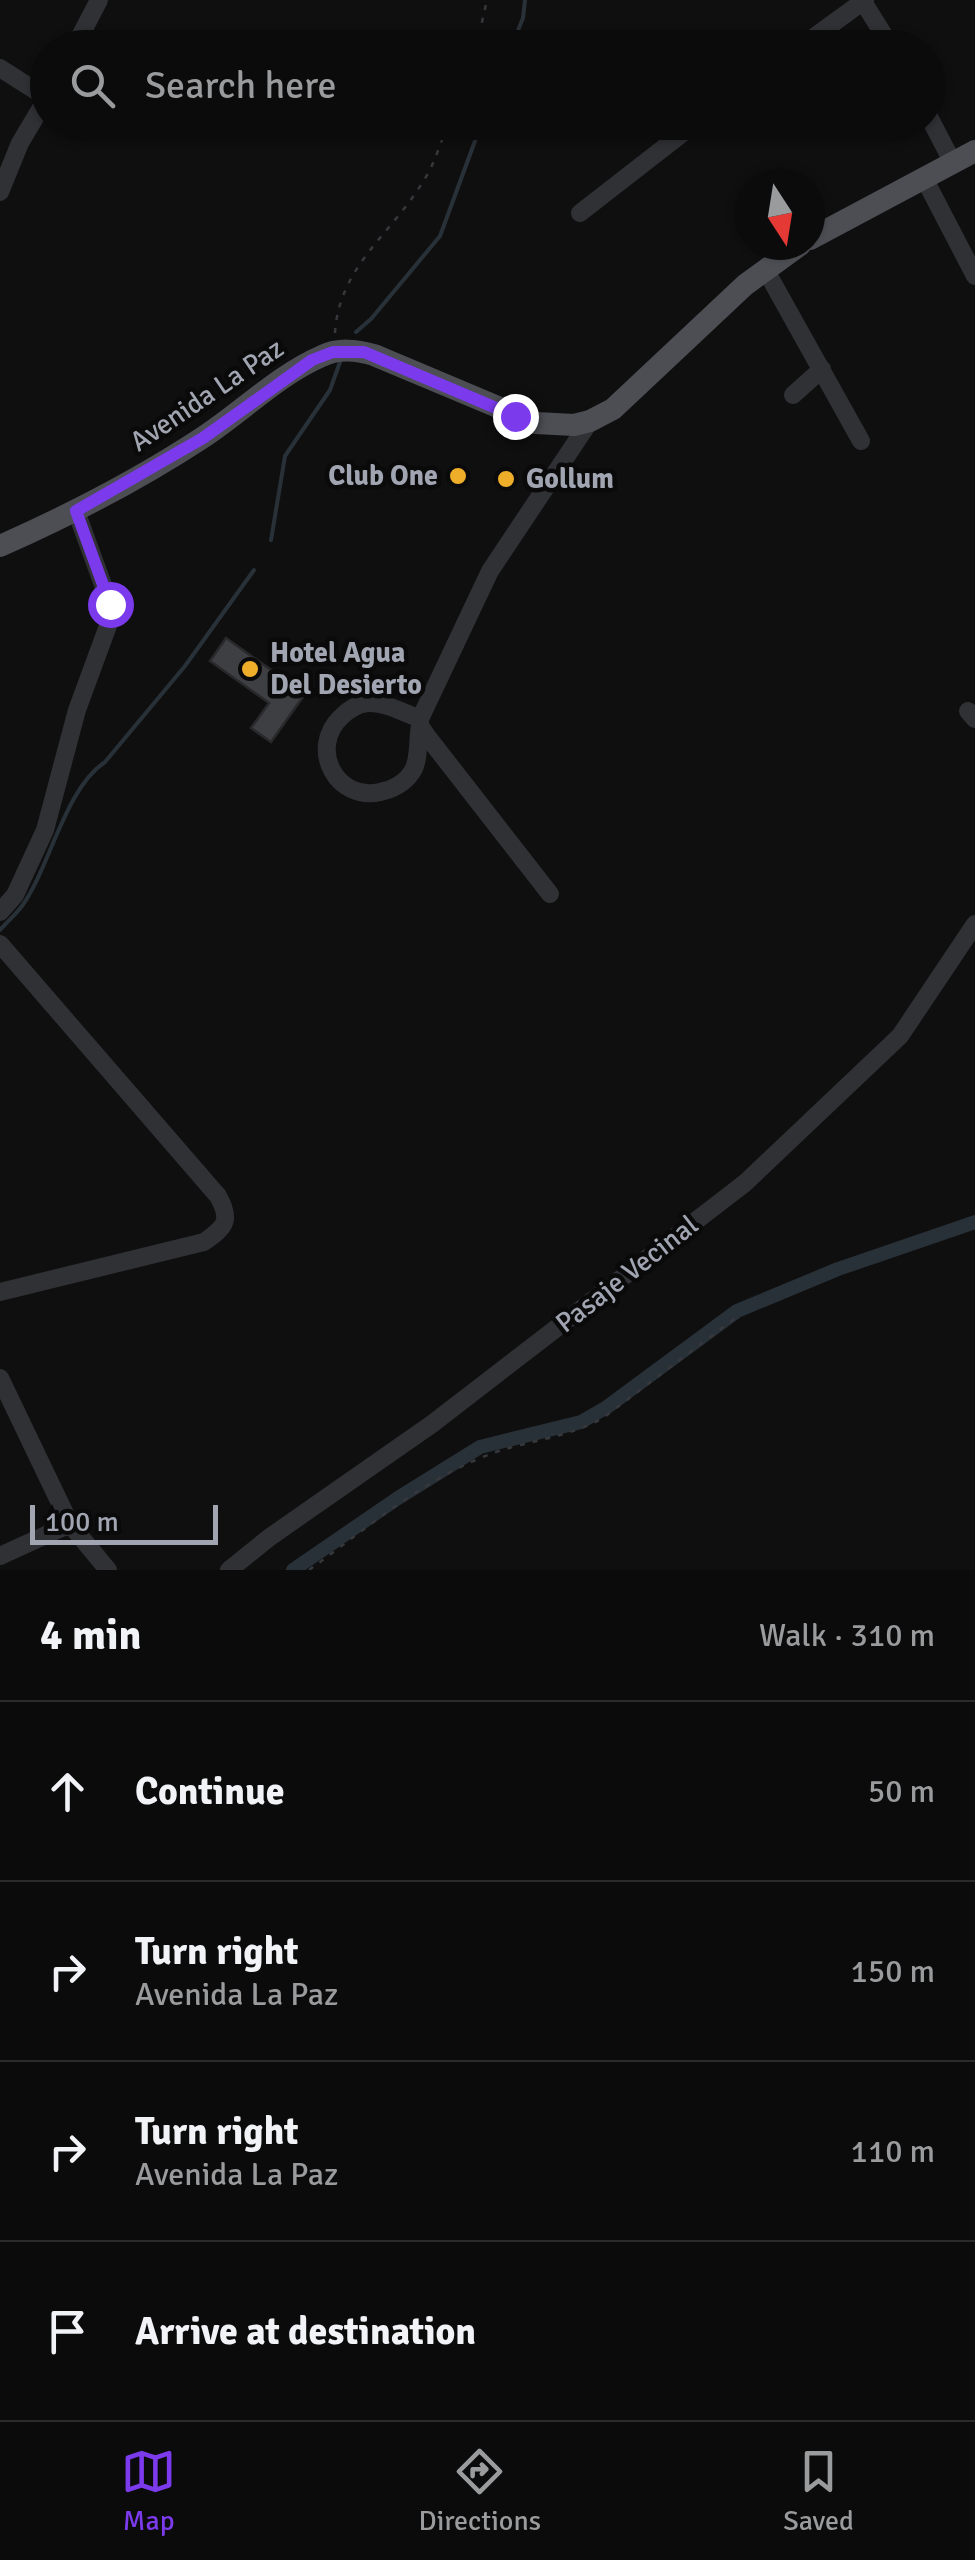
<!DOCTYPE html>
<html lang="en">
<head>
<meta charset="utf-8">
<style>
  :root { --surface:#0b0b0c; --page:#141415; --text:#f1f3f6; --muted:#9a9b9d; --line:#2b2b2d; --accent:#7c3aed }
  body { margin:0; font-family:Signika,sans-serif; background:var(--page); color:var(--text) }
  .compass { position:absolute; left:735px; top:170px; width:90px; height:90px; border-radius:50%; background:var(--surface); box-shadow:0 2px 8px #0004; rotate:168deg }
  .scale { position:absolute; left:30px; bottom:25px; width:188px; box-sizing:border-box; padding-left:10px; border:5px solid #a0a5b1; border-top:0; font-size:28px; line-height:35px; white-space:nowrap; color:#a0a5b1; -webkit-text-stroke:8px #0a0a0b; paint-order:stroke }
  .stop { position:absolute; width:30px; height:30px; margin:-22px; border:8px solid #7c3aed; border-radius:50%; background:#fff }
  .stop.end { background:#7c3aed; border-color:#fff; box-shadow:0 2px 10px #0008 }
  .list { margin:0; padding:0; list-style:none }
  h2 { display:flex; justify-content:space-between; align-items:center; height:130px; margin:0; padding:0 40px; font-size:42px }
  h2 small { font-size:32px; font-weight:400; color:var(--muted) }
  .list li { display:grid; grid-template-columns:65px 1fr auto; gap:30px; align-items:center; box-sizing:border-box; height:180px; padding:0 40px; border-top:2px solid var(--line) }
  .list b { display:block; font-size:38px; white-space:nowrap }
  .list p { margin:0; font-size:32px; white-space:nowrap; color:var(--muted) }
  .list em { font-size:32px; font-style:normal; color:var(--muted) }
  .icon { flex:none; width:55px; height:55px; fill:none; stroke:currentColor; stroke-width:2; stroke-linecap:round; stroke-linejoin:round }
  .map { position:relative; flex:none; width:975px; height:1570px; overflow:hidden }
  .search { position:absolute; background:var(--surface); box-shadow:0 2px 8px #0004; left:30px; right:30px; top:30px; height:110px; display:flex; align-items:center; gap:25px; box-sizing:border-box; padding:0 35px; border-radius:55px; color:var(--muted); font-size:38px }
  .sheet { height:850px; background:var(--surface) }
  nav { display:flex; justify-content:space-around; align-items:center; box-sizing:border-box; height:140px; border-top:2px solid var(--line); background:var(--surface); font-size:28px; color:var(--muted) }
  nav a { display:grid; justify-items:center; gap:5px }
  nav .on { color:var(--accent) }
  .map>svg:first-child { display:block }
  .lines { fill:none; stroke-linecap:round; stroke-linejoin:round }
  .stream { stroke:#293138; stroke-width:4 }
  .canal { stroke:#293138; stroke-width:14 }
  .building { fill:#3e3f43; stroke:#29292c; stroke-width:2.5 }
  .path { stroke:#36383c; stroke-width:2.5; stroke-dasharray:5 8; stroke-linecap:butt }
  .minor { stroke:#303135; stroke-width:18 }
  .major { stroke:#4c4e54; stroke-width:22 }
  .route { stroke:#7c3aed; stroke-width:12 }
  .poi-dot { fill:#eeae2a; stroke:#0a0a0b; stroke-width:4 }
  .labels { text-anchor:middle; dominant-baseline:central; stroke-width:9; stroke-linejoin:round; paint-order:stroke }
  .street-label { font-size:28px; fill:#a0a5b1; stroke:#0a0a0b }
  .poi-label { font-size:28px; font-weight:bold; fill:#a0a5b1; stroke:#0a0a0b; text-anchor:start }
</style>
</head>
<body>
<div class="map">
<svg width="975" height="1570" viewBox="0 0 975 1570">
  <rect width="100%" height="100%" fill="#0f0f10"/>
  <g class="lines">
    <path class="stream" d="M511,48l12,-30 2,-18
      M356,332l15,-13 69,-83 42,-114
      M271,540l14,-84 45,-66 10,-28
      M0,930c7,-8 16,-16 22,-24 28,-39 43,-118 83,-144l80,-96 69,-96"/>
    <path class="canal" d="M293,1570l105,-72 82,-51 101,-25 26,-15 130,-96 101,-42 137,-47"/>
  </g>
  <path class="building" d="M226,638l79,56 -34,48 -20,-14 18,-25 -59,-42z"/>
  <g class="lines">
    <path class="path" d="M476,48l11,-48
      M335,333c4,-67 57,-99 89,-153 11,-17 17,-39 25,-58
      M309,1570c54,-39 107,-85 169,-111 40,-18 86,-19 125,-41l136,-103"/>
    <path class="minor" d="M862,0l30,48
      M74,48l25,-48
      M799,48l66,-48
      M0,68l47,30
      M928,115l25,48
      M924,178l51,98
      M0,192l20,-49 28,-47
      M580,213l117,-91
      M765,269l96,172
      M793,395l29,-26
      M968,711l7,8
      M420,719c-15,-6 -36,-17 -52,-16 -11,1 -20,7 -27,14 -33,32 -4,85 39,75 12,-2 25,-9 32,-20 8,-12 5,-31 8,-46
      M550,894l-123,-158 -7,-10v-7l70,-148 100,-150
      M0,912l15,-17 30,-65 32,-120 32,-87 1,-19 -34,-93
      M0,944l218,252c14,25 7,31 -14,46l-204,50
      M0,1378l70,146 38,46
      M0,1556l70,-32
      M229,1570l41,-33 162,-113 313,-241 155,-147 75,-112"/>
    <path class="major" d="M810,239l165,-88
      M0,546c70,-31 138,-66 202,-108 40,-26 76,-63 120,-82 17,-8 34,-6 52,-1l162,68 38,2 16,-4 23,-12 132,-124 55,-40"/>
  </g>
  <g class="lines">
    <path class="route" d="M110,604l-34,-93 127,-73 109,-78 21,-8h31l151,64"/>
  </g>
  <g class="poi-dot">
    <circle cx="458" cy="476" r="10"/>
    <circle cx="506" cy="479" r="10"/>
    <circle cx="250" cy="669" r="10"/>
  </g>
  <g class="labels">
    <g class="street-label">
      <text transform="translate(207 395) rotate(-34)">Avenida La Paz</text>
      <text transform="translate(627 1274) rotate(-38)">Pasaje Vecinal</text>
    </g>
    <g class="poi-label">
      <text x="438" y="476" text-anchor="end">Club One</text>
      <text x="526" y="479">Gollum</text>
      <text x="270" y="653">Hotel Agua<tspan x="270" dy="32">Del Desierto</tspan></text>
    </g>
  </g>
</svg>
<svg class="compass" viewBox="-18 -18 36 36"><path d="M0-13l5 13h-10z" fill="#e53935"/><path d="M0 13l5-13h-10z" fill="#9a9b9d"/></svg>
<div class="scale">100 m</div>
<div class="stop" style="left:110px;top:604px"></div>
<div class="stop end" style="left:515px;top:416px"></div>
<div class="search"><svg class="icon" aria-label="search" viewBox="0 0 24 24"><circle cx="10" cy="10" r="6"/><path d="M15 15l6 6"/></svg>Search here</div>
</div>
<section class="sheet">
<h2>4 min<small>Walk · 310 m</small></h2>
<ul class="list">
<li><svg class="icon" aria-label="ahead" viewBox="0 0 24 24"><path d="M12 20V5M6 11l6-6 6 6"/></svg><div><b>Continue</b></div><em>50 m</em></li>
<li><svg class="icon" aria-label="right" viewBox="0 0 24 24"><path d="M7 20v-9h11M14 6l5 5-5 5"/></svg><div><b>Turn right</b><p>Avenida La Paz</p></div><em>150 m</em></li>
<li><svg class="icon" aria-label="right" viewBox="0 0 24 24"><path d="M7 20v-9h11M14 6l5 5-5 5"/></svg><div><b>Turn right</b><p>Avenida La Paz</p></div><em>110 m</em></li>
<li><svg class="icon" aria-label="arrive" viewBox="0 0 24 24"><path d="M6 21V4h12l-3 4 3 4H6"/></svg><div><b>Arrive at destination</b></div></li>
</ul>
</section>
<nav>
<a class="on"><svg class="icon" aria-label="map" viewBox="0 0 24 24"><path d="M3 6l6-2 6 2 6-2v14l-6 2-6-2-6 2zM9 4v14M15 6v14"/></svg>Map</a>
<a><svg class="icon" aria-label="directions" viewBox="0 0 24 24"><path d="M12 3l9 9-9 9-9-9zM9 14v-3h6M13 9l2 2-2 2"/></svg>Directions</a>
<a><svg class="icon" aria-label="saved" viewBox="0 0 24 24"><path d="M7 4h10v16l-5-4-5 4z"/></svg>Saved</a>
</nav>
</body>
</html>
